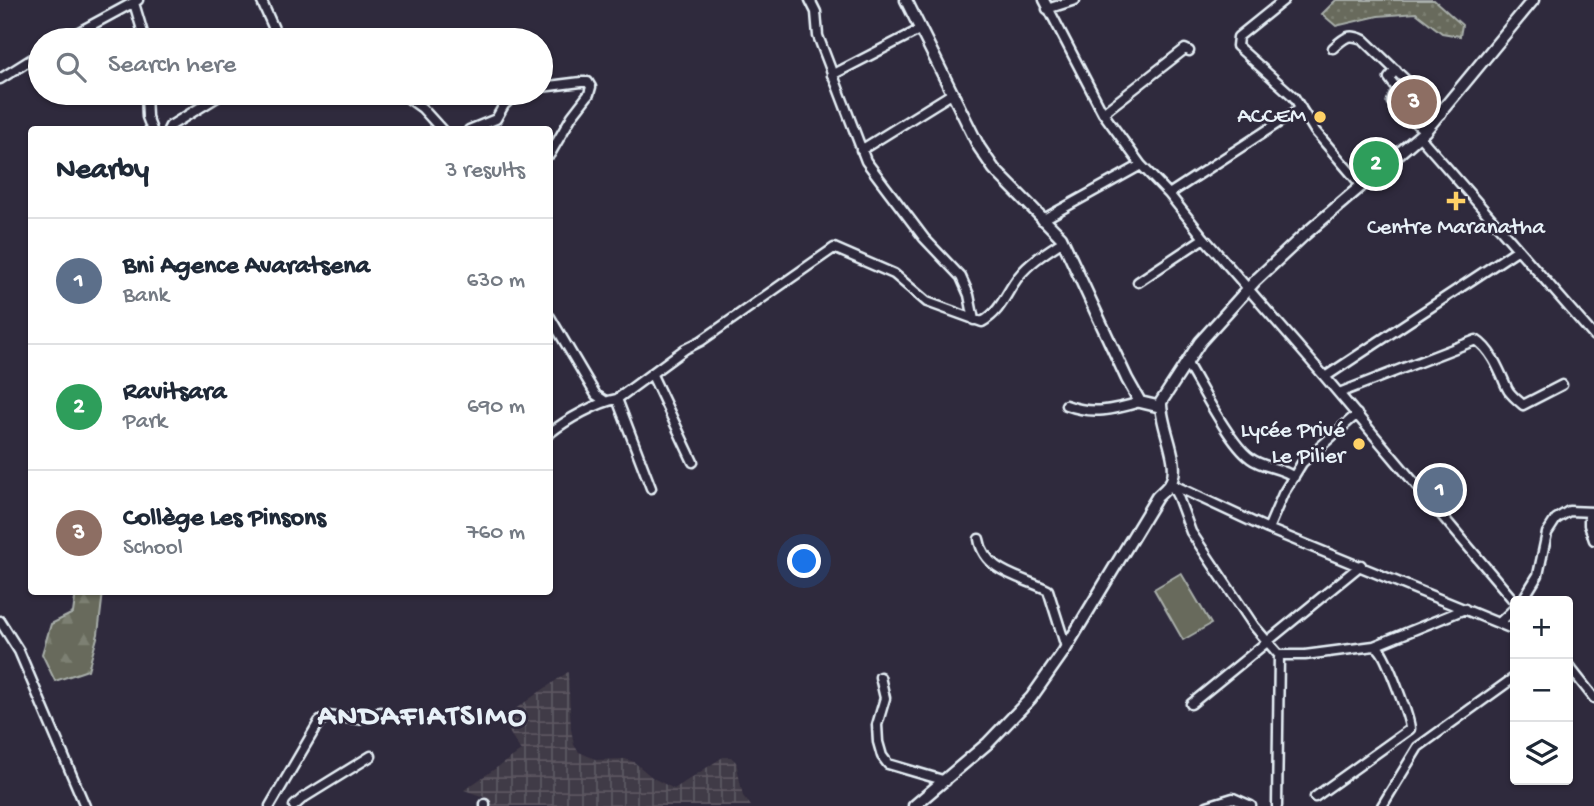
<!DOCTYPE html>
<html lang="en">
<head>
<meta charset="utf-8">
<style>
  :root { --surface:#fff; --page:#f2f2f3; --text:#1f2937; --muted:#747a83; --line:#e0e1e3; --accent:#111827 }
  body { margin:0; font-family:"Gochi Hand",sans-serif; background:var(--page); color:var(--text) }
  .controls { position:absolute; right:21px; bottom:21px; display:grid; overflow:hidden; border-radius:7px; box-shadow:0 2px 5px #0004 }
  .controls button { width:63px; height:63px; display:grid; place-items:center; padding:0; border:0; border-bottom:2px solid var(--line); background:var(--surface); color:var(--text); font:35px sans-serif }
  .you { position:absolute; left:805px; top:562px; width:24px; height:24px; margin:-18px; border:5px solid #fff; border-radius:50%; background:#1a73e8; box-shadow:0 0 0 10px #1a73e833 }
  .badge { display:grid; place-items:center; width:46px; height:46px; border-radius:50%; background:var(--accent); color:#fff; font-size:23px; font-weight:700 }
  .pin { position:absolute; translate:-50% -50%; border:4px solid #fff; box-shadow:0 2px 7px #0006 }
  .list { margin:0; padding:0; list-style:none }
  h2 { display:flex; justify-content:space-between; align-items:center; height:91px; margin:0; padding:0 28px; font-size:30px }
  h2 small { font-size:23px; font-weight:400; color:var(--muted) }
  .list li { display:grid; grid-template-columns:46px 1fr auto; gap:21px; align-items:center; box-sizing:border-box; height:126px; padding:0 28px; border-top:2px solid var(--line) }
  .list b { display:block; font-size:26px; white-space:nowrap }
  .list p { margin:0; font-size:23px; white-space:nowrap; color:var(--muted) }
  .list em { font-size:23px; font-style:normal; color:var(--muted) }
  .icon { flex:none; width:38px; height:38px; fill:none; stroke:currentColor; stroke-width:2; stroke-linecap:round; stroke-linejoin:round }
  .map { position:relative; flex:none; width:1594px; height:806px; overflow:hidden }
  .search { position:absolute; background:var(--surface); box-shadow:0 2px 5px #0004; left:28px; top:28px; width:525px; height:77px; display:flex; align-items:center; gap:18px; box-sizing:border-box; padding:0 24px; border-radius:38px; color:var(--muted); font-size:26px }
  .panel { position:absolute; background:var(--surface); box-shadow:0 2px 5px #0004; left:28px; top:126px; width:525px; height:469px; border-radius:7px }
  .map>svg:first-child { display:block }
  .industrial { fill:url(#industrial-grid) }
  .grass { fill:url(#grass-dots); stroke:#a8aeaa; stroke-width:2 }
  .forest { fill:url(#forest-firs); stroke:#a8aeaa; stroke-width:2 }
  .garden { fill:#676a5b; stroke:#a8aeaa; stroke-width:2 }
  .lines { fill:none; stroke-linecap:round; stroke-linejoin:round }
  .minor-casing { stroke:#e8f1f8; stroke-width:13 }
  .major-casing { stroke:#e8f1f8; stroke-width:15 }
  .minor { stroke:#2f2a3d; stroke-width:8 }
  .major { stroke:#2f2a3d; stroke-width:10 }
  .poi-dot { fill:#ffd166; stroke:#2f2a3d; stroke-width:2.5 }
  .labels { text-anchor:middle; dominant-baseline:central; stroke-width:5; stroke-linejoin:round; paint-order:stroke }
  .poi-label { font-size:23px; fill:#e8f1f8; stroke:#2f2a3d; text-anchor:end }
  .district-label { font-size:30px; font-weight:bold; letter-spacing:2px; fill:#e8f1f8; stroke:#2f2a3d }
</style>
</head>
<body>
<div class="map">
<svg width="1594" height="806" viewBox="0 0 1594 806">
  <defs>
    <pattern id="industrial-grid" width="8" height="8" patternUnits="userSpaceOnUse" patternTransform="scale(1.75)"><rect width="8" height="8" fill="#413a46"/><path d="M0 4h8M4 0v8" fill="none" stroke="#5c5761"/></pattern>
    <pattern id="grass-dots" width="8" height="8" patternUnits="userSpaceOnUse" patternTransform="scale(1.75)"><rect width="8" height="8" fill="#676a5b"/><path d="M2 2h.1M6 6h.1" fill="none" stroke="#7d8073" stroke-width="1.8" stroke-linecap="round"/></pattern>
    <pattern id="forest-firs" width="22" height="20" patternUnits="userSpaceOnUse" patternTransform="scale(1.75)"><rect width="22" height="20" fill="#676a5b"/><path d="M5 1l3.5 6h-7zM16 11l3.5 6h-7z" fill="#7d8073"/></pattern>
  </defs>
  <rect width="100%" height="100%" fill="#2f2a3d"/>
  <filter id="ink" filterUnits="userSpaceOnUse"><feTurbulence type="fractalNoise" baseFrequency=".0143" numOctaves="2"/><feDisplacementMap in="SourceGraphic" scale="14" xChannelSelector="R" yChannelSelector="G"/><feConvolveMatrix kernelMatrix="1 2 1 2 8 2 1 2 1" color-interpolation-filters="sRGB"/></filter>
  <g filter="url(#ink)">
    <path class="industrial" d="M568,672l3,57 3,16 5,7 18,8 28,-1 9,3 19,16 21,11 49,-32h8l5,5 7,34 8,10h-265l1,-8 -23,-8 57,-39 -20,-32z"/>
    <path class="grass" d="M1336,0h98l28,25 -2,11 -18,-3 -26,-20 -38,3 -42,10 -14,-12z"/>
    <path class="forest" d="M76,592h27l-5,42 -10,36 -33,11 -13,-27 9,-30 22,-11z"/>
    <path class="garden" d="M1181,573l30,51 -28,16 -29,-51z"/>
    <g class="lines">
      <g class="minor-casing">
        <path id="minor" d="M261,0l18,40
          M810,0l6,12 2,24 48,125 58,77 37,39 8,18 5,25
          M1044,0l59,113 38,52 28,29 35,44 121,139 190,225
          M1284,0l-46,37 -1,9 57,51 21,34 47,55
          M134,3l11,37
          M1047,9l28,-9
          M64,40l74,-40
          M1333,48c12,-11 16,-15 31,-8l77,74
          M1396,70l-7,8 8,11 -5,13 33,29
          M832,75l89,-46
          M0,79l40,-25
          M541,87l40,-5h7l3,5 -2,7 -17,22 -22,38
          M146,93l1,24 5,13
          M401,93l21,15 20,22
          M1103,113l82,-64 4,2
          M168,130l2,-4 54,-33
          M469,130l27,-11 8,-14 13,-12
          M1420,137l174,199
          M861,150l92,-57
          M1169,194l132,-86
          M1042,220l99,-55
          M1138,282l66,-44
          M550,317l46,78 9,6
          M1186,362c14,23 44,82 64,96 13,10 31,9 44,19
          M652,375l41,87
          M1325,377l192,-127
          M1339,393l137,-53c15,9 24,32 31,48 3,7 11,12 16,17l39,-20
          M617,399l34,89
          M1066,405c27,10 47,5 74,-3
          M550,433c16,-13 48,-31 67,-34l68,-50 16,-8 133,-93 60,26 33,28 55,20c20,-11 24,-30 37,-46 12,-15 29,-25 44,-35
          M1171,484l7,13 13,35 63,94 25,29h26l69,-9 91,-37
          M1171,484l97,45 247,101
          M1589,512v13l5,15
          M1268,529l15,-35 19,-31 55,-49
          M979,539c5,33 43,38 69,51l18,57
          M1522,601l16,-26 9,-42 9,-14 13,-8 25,1
          M0,621l19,30 66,155
          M1500,622l15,-14
          M1568,665l26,33
          M880,677l5,21 -8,27 1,17 4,14 6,8 58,17
          M1191,704l170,-139
          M1315,797l95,-68c0,-10 -24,-74 -31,-80 -1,-2 -4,-2 -5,-3
          M270,806l49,-84 8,-6 31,3 22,-7
          M294,806l9,-8 68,-42
          M485,806v-2
          M1207,806l26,-8 18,8
          M1277,806l2,-151
          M1382,806l36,-59 97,-70"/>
      </g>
      <g class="major-casing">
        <path id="major" d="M906,0l73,147 15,22 67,68 66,142 13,23 21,5
          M914,806l74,-63 43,-45 33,-47 93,-154c5,-5 12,-10 15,-17 8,-20 -12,-55 -11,-78l39,-60 56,-62 47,-44 122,-105 108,-131"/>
      </g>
      <use href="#minor" class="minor"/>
      <use href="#major" class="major"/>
    </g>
  </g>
  <g class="poi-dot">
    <circle cx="1320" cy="117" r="7"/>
    <path d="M1452.5 190.5h7v7h7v7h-7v7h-7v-7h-7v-7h7z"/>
    <circle cx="1359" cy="444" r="7"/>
  </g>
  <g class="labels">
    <g class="poi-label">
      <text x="1306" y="117">ACCEM</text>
      <text x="1456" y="228" text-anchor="middle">Centre Maranatha</text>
      <text x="1345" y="431">Lycée Privé<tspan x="1345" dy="26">Le Pilier</tspan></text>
    </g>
    <g class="district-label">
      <text x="423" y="718">ANDAFIATSIMO</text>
    </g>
  </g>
</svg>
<div class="controls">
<button>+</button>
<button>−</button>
<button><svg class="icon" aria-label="layers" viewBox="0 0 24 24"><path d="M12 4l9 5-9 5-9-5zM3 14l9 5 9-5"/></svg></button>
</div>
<div class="you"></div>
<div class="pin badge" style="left:1440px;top:490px;background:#5c6f8a">1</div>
<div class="pin badge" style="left:1376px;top:164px;background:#2e9e5b">2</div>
<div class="pin badge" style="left:1414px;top:102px;background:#8d6e63">3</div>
<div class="search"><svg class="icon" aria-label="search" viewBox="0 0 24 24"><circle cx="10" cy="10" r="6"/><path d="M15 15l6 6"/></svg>Search here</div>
<section class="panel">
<h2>Nearby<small>3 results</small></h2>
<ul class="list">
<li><span class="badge" style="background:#5c6f8a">1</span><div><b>Bni Agence Avaratsena</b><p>Bank</p></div><em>630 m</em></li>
<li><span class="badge" style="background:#2e9e5b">2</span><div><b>Ravitsara</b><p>Park</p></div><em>690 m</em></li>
<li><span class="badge" style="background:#8d6e63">3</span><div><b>Collège Les Pinsons</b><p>School</p></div><em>760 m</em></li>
</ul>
</section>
</div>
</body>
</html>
